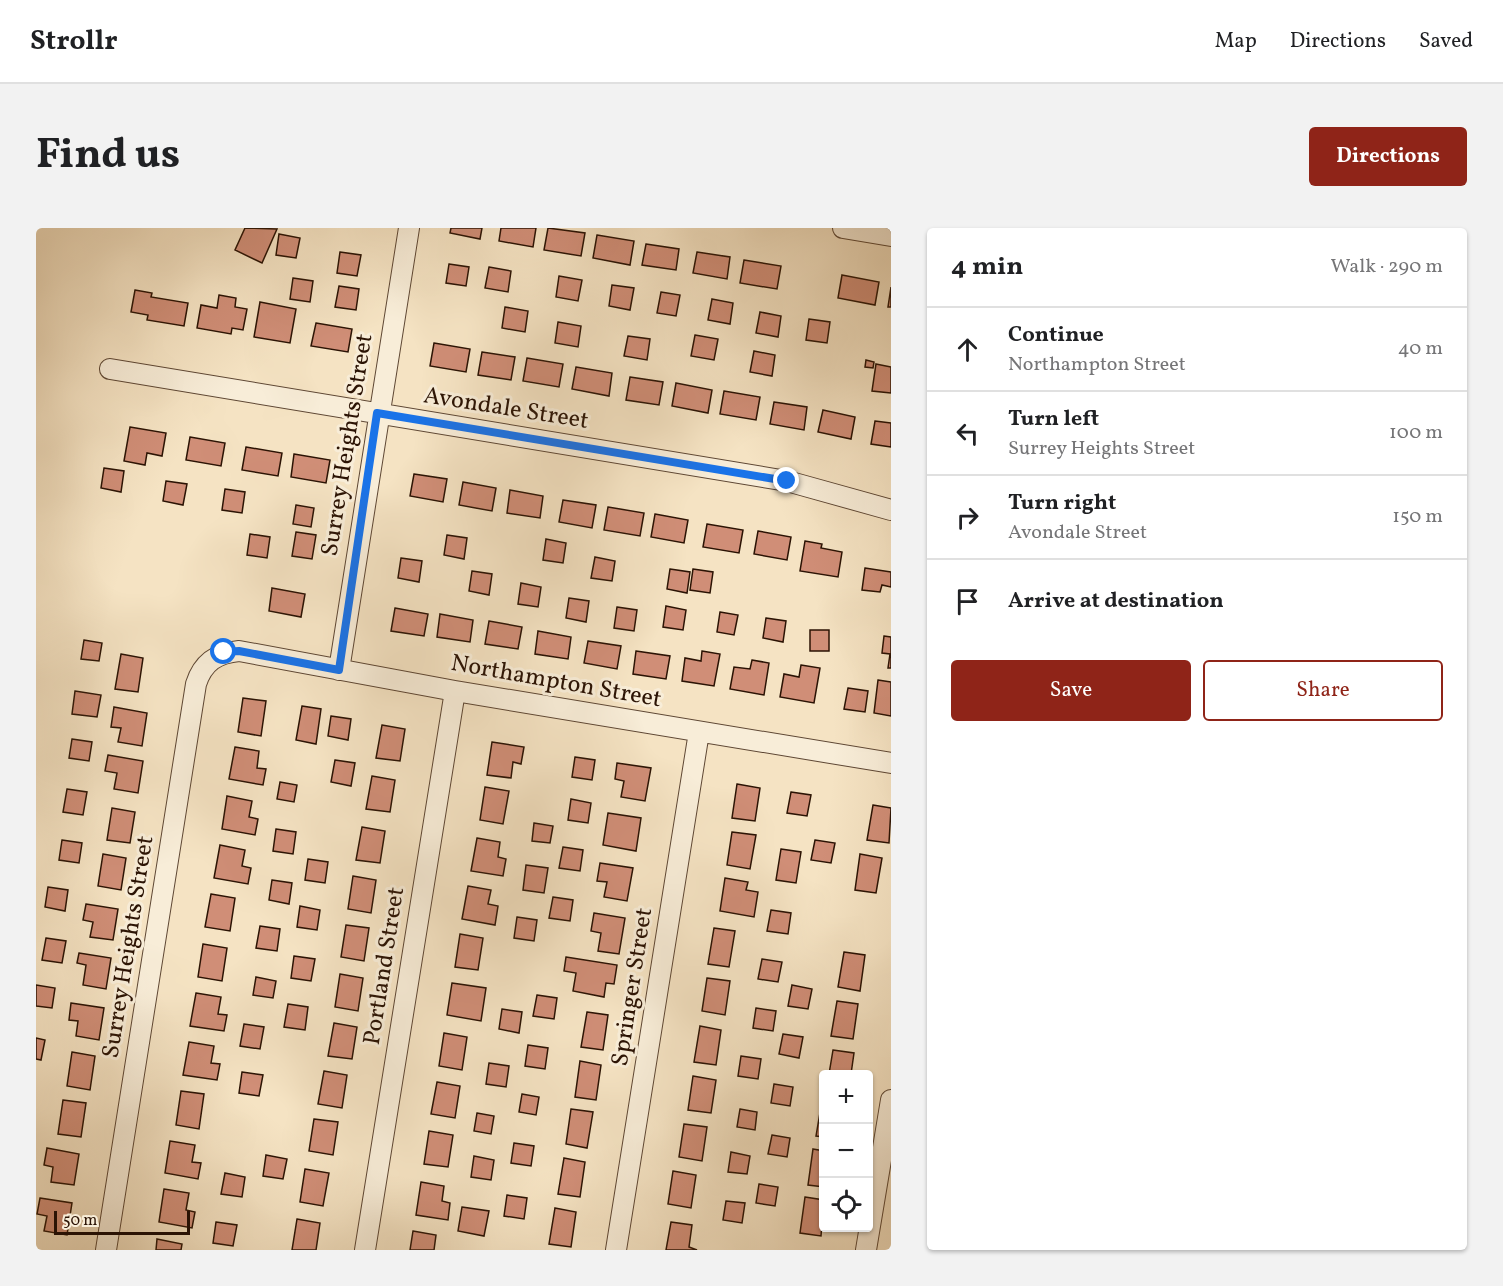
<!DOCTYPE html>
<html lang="en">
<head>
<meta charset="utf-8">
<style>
  :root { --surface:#fff; --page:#f2f2f2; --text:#202124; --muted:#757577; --line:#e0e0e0; --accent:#8f2418 }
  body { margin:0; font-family:Vollkorn,serif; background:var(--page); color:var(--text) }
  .controls { position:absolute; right:18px; bottom:18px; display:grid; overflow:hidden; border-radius:6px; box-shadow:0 2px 4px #0004 }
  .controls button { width:54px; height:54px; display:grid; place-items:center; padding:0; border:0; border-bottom:2px solid var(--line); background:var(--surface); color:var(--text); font:30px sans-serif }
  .scale { position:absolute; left:18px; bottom:15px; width:136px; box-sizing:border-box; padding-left:6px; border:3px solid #2b1304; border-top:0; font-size:16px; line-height:21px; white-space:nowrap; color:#2b1304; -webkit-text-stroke:4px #f8edd8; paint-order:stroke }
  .stop { position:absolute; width:18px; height:18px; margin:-14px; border:4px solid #1a73e8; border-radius:50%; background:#fff }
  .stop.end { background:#1a73e8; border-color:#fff; box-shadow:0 2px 6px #0008 }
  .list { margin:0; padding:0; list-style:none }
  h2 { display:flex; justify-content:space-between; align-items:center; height:78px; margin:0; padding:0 24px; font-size:26px }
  h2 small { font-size:20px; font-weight:400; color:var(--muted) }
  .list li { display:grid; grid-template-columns:39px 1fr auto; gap:18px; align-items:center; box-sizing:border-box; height:84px; padding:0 24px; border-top:2px solid var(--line) }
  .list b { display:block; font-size:22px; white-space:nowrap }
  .list p { margin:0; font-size:20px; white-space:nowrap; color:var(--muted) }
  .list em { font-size:20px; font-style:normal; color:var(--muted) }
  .actions { display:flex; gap:12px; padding:18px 24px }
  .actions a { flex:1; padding:14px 0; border:2px solid var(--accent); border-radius:6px; text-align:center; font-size:21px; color:var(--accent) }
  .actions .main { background:var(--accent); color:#fff }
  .icon { flex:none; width:33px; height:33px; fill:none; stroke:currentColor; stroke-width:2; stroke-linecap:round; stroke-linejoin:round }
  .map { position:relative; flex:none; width:855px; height:1022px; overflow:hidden; border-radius:6px }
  header { display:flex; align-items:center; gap:36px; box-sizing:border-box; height:84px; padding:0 30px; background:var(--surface); border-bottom:2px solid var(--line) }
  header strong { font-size:28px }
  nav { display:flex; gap:33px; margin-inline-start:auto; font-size:21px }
  .intro { display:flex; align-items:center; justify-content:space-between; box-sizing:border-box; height:144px; padding:0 36px }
  h1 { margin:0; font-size:42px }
  .button { padding:15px 27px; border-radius:6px; background:var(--accent); color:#fff; font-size:21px; font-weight:700 }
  main { display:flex; gap:36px; padding:0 36px }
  aside { flex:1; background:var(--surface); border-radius:6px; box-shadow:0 2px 4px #0004 }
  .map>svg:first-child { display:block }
  .building { fill:#d08e77; stroke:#2b1304; stroke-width:1.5 }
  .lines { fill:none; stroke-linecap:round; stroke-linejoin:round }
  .minor-casing { stroke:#5e4734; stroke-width:22 }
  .minor { stroke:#f8edd8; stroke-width:20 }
  .route { stroke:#1a73e8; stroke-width:8 }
  .labels { text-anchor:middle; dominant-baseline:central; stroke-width:6; stroke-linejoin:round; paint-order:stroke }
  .street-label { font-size:24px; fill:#2b1304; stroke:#f8edd8 }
</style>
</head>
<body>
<header>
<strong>Strollr</strong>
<nav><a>Map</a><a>Directions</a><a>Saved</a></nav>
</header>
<div class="intro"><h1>Find us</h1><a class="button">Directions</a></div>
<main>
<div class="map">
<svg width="855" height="1022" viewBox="0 0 855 1022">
  <rect width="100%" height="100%" fill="#f5e3c3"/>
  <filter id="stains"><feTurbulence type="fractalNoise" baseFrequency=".00333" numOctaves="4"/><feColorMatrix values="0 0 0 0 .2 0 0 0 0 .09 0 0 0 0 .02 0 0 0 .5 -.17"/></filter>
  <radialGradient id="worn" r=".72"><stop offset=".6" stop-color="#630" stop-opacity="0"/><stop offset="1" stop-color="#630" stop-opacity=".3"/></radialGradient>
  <path class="building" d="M209,0l32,1 -15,34 -27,-13z
    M415,0h31l-2,11 -30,-6z
    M465,0h35l-3,19 -34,-6z
    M512,0l37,5 -4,23 -37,-6z
    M243,6l21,4 -4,20 -20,-3z
    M561,7l37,6 -4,24 -37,-7z
    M610,16l33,5 -3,21 -34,-5z
    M304,24l21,3 -4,21 -20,-3z
    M661,24l33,5 -3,22 -34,-6z
    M708,32l37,6 -4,23 -37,-6z
    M413,36l20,3 -3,19 -20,-3z
    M453,39l22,4 -3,21 -23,-4z
    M806,47l37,7 -4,23 -37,-7z
    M523,48l23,4 -4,21 -22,-4z
    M257,50l20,3 -3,21 -20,-3z
    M576,57l22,3 -4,22 -21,-4z
    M303,58l20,3 -3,21 -21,-3z
    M855,59v20h-3z
    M99,62l17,3 -1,4 37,6 -4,23 -37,-6 1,-5 -17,-3z
    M625,64l19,3 -4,21 -19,-3z
    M183,67l17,3 -1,9 12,2 -4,21 -11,-2 -1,6 -34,-6 4,-23 16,3z
    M676,71l21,4 -3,21 -22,-4z
    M224,74l36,7 -6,34 -36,-6z
    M469,79l23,4 -3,21 -23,-4z
    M724,84l21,4 -3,21 -22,-4z
    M773,91l21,3 -3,21 -21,-3z
    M522,94l23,4 -3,21 -23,-4z
    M280,95l36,6 -4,23 -37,-6z
    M659,107l23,4 -4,21 -23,-4z
    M592,108l22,3 -3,21 -23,-4z
    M398,115l36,6 -4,23 -36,-6z
    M718,123l21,4 -3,21 -22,-4z
    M446,124l33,5 -4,23 -33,-5z
    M491,130l36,6 -4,23 -36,-6z
    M830,132l8,2 -1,6 -8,-1z
    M840,136l15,3v26l-19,-2z
    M540,139l36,6 -3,23 -37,-7z
    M594,149l33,5 -4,23 -33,-5z
    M640,155l36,7 -4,23 -36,-7z
    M688,163l36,6 -4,23 -36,-6z
    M738,174l33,5 -3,23 -34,-6z
    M787,182l32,7 -4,22 -33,-7z
    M839,193l16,2v24l-20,-3z
    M94,199l36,6 -4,23 -15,-3 -2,12 -21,-4z
    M154,209l35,6 -4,23 -35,-6z
    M210,219l36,6 -4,23 -36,-6z
    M258,226l36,6 -4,23 -35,-6z
    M68,240l20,3 -3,21 -20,-4z
    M378,246l33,5 -4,23 -33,-6z
    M130,253l21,3 -4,21 -20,-4z
    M427,254l33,6 -4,23 -33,-6z
    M189,261l20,3 -3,21 -20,-3z
    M474,262l33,6 -3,22 -33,-5z
    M527,272l33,5 -4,23 -33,-6z
    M260,277l18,3 -3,19 -18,-3z
    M572,279l36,6 -4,23 -36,-6z
    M619,286l33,6 -4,23 -33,-6z
    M671,296l36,6 -4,23 -36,-6z
    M722,303l33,6 -4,23 -33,-6z
    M260,304l20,3 -4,24 -20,-3z
    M214,306l20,3 -3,21 -20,-3z
    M411,307l20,3 -3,21 -20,-4z
    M510,311l20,4 -3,20 -20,-3z
    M769,313l17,3 -1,4 21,4 -4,25 -38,-6z
    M559,329l20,4 -3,20 -21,-3z
    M365,330l21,3 -3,21 -21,-4z
    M829,340l26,4v15l-9,-2 -2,7 -18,-2z
    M634,341l20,3 -3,21 -20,-4z
    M657,341l20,3 -3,21 -20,-3z
    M436,343l20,3 -3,21 -20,-4z
    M485,355l20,4 -3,20 -20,-3z
    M236,360l33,6 -4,23 -32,-6z
    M533,370l20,3 -3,21 -20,-4z
    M630,378l20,4 -3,20 -20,-3z
    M581,379l20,3 -3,21 -20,-3z
    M359,380l33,6 -4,22 -33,-5z
    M684,384l18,3 -4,20 -17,-3z
    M404,386l33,6 -3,22 -33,-5z
    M730,390l20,3 -3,21 -20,-4z
    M453,393l33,6 -4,22 -33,-5z
    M774,402h19v21h-19z
    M502,403l33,6 -3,22 -33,-5z
    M848,408l7,1v31h-3l2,-14 -8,-1z
    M48,412l18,3 -3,18 -18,-2z
    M552,413l33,5 -4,23 -33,-6z
    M600,423l34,5 -4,23 -33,-5z
    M666,423l18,3 -6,32 -32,-5 3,-23 16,3z
    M85,426l22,4 -5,34 -23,-3z
    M716,432l17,3 -5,32 -34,-6 4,-22 16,2z
    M765,437l19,3 -6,35 -34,-6 4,-23 15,3z
    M842,452l13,2v34l-17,-3z
    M812,460l20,3 -3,21 -21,-3z
    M39,463l26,4 -4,22 -25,-3z
    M207,470l23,3 -5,35 -23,-4z
    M266,478l19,3 -5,35 -20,-4z
    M78,479l33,6 -5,33 -24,-4 3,-14 -10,-1z
    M295,488l20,3 -3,21 -20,-4z
    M346,497l23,4 -5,32 -24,-3z
    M36,511l20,3 -3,19 -20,-3z
    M456,514l32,5 -3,17 -8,-2 -2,16 -24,-3z
    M199,519l24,4 -2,17 9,1 -3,16 -34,-6z
    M72,527l35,6 -5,32 -24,-4 3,-16 -12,-2z
    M539,529l20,3 -3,20 -20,-3z
    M299,532l20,3 -4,23 -20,-4z
    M581,535l34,5 -6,33 -24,-4 3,-16 -9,-2z
    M336,548l23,4 -5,32 -24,-3z
    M244,554l17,3 -3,17 -17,-3z
    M701,556l23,4 -5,33 -23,-3z
    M449,559l24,4 -6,33 -23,-4z
    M31,561l20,3 -4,23 -20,-3z
    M755,564l20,3 -4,21 -20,-3z
    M191,568l25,5 -3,16 9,2 -3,16 -33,-6z
    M535,571l20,4 -3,20 -20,-3z
    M837,577l18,3 -2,35 -22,-3z
    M76,580l23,4 -5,31 -23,-3z
    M572,585l33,5 -5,33 -33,-6z
    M498,595l19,3 -3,17 -18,-2z
    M326,599l23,4 -5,32 -24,-3z
    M240,601l20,3 -3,22 -20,-3z
    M696,604l24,3 -6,34 -23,-4z
    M441,610l23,4 -2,15 8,2 -3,17 -32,-5z
    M26,612l20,3 -3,20 -20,-3z
    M779,612l20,3 -4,20 -20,-3z
    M184,617l25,5 -3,16 9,2 -3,16 -34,-6z
    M527,619l20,3 -3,21 -21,-3z
    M745,621l20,3 -5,31 -20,-3z
    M67,626l23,4 -5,32 -23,-4z
    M824,626l22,4 -6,35 -21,-3z
    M272,631l20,3 -3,21 -20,-3z
    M564,635l33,5 -6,33 -23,-4 3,-15 -10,-1z
    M490,637l22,3 -4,25 -21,-3z
    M317,648l23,4 -5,33 -23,-4z
    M689,650l23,4 -2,8 12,2 -4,25 -34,-6z
    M236,652l20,3 -3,21 -20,-4z
    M432,658l23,4 -3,14 10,2 -3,19 -33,-6z
    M12,659l20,3 -3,21 -20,-4z
    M175,666l24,4 -5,33 -25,-4z
    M517,669l20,3 -3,21 -21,-3z
    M50,676l32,5 -5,31 -23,-3 3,-15 -10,-2z
    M264,678l20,4 -3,20 -20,-3z
    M735,682l20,3 -3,21 -21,-3z
    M558,685l31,5 -6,36 -21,-3 3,-18 -10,-2z
    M481,689l20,3 -3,21 -20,-3z
    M310,697l23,3 -5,33 -23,-4z
    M224,698l20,3 -3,22 -21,-3z
    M678,700l21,3 -6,36 -21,-3z
    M424,706l23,4 -5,32 -23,-3z
    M10,710l20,3 -4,22 -20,-3z
    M167,716l24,4 -5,33 -24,-4z
    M808,724l21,3 -5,36 -22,-4z
    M43,725l32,5 -5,31 -23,-4 3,-20 -9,-2z
    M258,728l21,3 -4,22 -20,-3z
    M530,729l51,8 -3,19 -8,-1 -2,14 -31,-6 3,-18 -12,-2z
    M726,731l20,3 -4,20 -20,-3z
    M304,746l23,4 -5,33 -23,-4z
    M220,749l20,4 -3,17 -20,-3z
    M671,750l23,3 -5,34 -23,-4z
    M416,755l34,5 -5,33 -34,-6z
    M0,757l19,3 -3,20 -16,-2z
    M756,757l20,4 -4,20 -20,-3z
    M160,765l25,4 -3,17 9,1 -3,16 -34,-5z
    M501,767l20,3 -3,21 -21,-3z
    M801,773l21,3 -5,35 -22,-3z
    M35,775l33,5 -5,32 -23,-4 2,-15 -9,-1z
    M252,776l20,3 -3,23 -21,-3z
    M720,780l20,3 -3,20 -20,-3z
    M466,781l20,3 -3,21 -20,-4z
    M551,784l21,3 -5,35 -22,-3z
    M298,795l23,4 -5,32 -24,-3z
    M208,796l20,3 -4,22 -20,-3z
    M664,798l21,4 -5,35 -22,-3z
    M408,805l23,4 -5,33 -23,-4z
    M747,806l20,3 -4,21 -20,-4z
    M0,810l9,2 -4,20 -5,-1z
    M153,814l25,4 -3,17 9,1 -3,16 -34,-5z
    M492,817l20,3 -3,21 -20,-3z
    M797,822l21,3 -3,21h-22z
    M36,824l23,4 -5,34 -23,-4z
    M705,828l20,3 -3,20 -20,-3z
    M544,833l21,4 -5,35 -21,-3z
    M453,835l20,3 -3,21 -20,-3z
    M288,843l23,4 -5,33 -24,-4z
    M206,844l21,3 -4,21 -20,-3z
    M657,848l23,4 -5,33 -23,-3z
    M401,854l23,4 -5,32 -24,-4z
    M738,856l19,3 -3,19 -19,-3z
    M145,863l23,3 -5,35 -23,-4z
    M486,866l17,3 -3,18 -17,-3z
    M27,872l23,3 -5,34 -23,-3z
    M786,873h2v36l-8,-1z
    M535,881l22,3 -6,36 -21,-4z
    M704,881l17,3 -2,18 -18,-3z
    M441,885l17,3 -3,18 -17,-3z
    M278,891l24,3 -5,33 -24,-4z
    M648,896l23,3 -5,34 -23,-4z
    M393,903l24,4 -5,32 -24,-3z
    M736,907l18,3 -3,19 -19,-3z
    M134,913l25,4 -3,17 9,1 -3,16 -33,-6z
    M478,915l20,3 -3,20 -20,-3z
    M11,920l32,6 -5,31 -23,-3 2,-15 -9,-2z
    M777,921l11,2v36l-16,-2z
    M695,924l19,4 -3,18 -19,-2z
    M230,927l21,4 -4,20 -20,-3z
    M438,928l20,4 -3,20 -20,-3z
    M528,930l21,4 -5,35 -22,-3z
    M269,941l24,4 -6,33 -23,-4z
    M637,943l23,4 -5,33 -23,-4z
    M189,945l20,4 -3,20 -21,-3z
    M385,954l23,4 -2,15 8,2 -2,17 -32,-5z
    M723,956l19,3 -3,19 -19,-3z
    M128,961l25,4 -3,17 9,2 -3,16 -33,-6z
    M471,967l20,3 -3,21 -20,-3z
    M769,969l19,3 -3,36 -21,-3z
    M4,970l32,5 -5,32 -23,-4 3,-15 -10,-2z
    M690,973l19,2 -3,20 -19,-3z
    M426,979l27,4 -5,25 -26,-5z
    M519,980l21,4 -5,35 -22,-3z
    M261,991l23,4 -4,27h-24z
    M180,994l21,3 -4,21 -20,-3z
    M635,994l21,3 -3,22 8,3h-31z
    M377,1003l23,4 -2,15h-24z
    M121,1011l25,5 -1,6h-25z"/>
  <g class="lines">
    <g class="minor-casing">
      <path id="minor" d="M807,0l48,8
        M74,141l677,112 104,29
        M303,442l70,-442
        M70,1022l90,-566c7,-22 21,-31 43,-33l216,40 436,72
        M329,1022l90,-559
        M580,1022l83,-518
        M830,1022l25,-150"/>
    </g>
    <use href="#minor" class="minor"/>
  </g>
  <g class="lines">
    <path class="route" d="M188,424l15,-1 100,19 38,-257 410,68"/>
  </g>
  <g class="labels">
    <g class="street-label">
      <text transform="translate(470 181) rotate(9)">Avondale Street</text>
      <text transform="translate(312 217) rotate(-81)">Surrey Heights Street</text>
      <text transform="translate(520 454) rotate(10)">Northampton Street</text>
      <text transform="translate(93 719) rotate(-81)">Surrey Heights Street</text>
      <text transform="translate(349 738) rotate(-81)">Portland Street</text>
      <text transform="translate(597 759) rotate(-81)">Springer Street</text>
    </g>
  </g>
  <rect width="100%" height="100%" filter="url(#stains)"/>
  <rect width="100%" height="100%" fill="url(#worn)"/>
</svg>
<div class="controls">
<button>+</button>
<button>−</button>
<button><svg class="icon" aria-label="locate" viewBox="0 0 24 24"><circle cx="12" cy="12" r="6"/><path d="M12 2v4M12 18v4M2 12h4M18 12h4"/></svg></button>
</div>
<div class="scale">50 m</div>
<div class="stop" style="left:188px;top:424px"></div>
<div class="stop end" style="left:751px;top:253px"></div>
</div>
<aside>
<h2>4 min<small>Walk · 290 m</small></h2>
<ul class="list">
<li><svg class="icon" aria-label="ahead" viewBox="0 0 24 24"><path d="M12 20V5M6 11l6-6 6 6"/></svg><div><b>Continue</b><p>Northampton Street</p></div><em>40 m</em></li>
<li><svg class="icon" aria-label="left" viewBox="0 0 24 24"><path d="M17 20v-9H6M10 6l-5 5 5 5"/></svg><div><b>Turn left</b><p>Surrey Heights Street</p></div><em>100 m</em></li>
<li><svg class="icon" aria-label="right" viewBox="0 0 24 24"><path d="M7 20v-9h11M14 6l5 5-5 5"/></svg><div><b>Turn right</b><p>Avondale Street</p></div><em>150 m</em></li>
<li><svg class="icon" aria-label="arrive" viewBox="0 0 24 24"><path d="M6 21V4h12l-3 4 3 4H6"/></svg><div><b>Arrive at destination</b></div></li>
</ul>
<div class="actions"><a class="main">Save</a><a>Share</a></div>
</aside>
</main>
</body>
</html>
